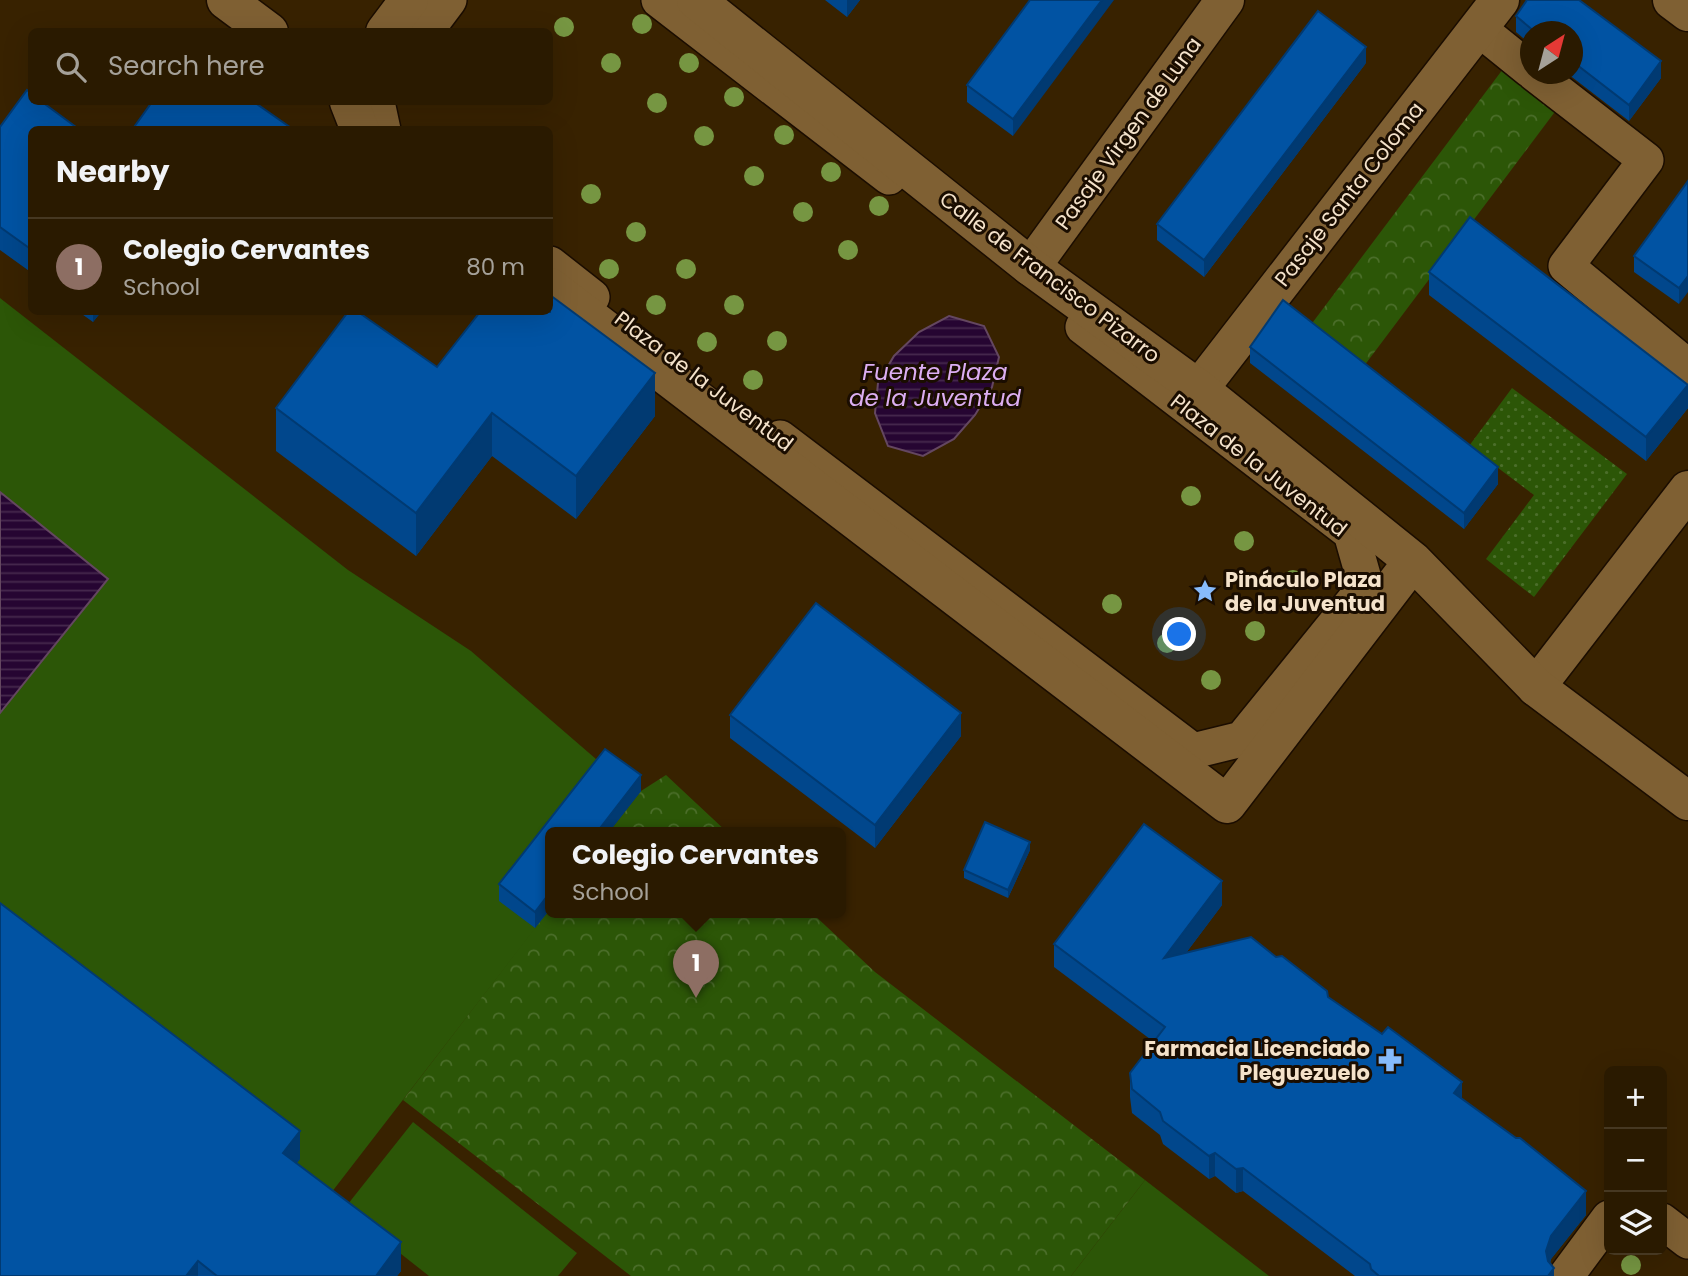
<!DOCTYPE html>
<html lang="en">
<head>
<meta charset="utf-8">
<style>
  :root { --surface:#2a1a00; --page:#36270f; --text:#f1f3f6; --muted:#a5a199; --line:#463822; --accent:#0f766e }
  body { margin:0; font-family:Poppins,sans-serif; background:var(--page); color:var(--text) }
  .controls { position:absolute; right:21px; bottom:21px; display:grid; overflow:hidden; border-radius:10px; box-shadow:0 7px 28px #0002 }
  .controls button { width:63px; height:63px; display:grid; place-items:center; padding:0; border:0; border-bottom:2px solid var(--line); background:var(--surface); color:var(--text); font:35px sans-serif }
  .compass { position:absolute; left:1520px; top:21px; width:63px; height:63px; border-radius:50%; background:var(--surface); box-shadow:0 7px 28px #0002; rotate:36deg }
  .you { position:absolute; left:1180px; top:635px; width:24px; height:24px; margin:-18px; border:5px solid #fff; border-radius:50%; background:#1a73e8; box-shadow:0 0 0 10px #1a73e833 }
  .badge { display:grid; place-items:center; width:46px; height:46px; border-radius:50%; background:var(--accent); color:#fff; font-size:23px; font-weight:700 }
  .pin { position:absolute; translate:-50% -58px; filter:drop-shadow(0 2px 4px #0008) }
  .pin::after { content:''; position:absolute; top:37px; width:24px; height:21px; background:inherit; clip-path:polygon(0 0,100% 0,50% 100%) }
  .popup { position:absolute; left:545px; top:827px; width:301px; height:91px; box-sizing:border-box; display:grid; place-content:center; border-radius:10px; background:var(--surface); filter:drop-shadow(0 2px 5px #0005); font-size:23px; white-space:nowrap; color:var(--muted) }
  .popup b { font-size:26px; color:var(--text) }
  .popup::after { content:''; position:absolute; left:50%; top:100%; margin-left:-14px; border:14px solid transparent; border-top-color:var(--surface) }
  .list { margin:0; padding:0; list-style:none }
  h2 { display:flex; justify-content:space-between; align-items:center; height:91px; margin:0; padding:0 28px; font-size:30px }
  h2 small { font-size:23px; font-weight:400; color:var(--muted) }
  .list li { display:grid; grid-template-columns:46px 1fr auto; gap:21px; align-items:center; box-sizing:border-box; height:98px; padding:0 28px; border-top:2px solid var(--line) }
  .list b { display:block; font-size:26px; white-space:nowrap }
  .list p { margin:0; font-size:23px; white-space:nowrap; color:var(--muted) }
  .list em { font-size:23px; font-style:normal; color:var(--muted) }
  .icon { flex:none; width:38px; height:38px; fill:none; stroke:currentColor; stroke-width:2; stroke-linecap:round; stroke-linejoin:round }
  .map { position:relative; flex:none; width:1688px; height:1276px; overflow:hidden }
  .search { position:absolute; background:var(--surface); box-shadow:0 7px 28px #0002; left:28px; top:28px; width:525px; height:77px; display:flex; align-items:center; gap:18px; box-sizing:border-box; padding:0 24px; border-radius:10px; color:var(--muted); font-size:26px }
  .panel { position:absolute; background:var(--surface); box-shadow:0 7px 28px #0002; left:28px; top:126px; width:525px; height:189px; border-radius:10px }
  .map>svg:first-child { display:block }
  .grass { fill:#2c5607 }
  .forest { fill:url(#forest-crowns) }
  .garden { fill:url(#garden-dots) }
  .water { fill:url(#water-rules); stroke:#644760; stroke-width:2 }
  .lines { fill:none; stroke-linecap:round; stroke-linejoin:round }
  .pedestrian-casing { stroke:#1b0d00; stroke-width:38 }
  .minor-casing { stroke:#1b0d00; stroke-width:41 }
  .tertiary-casing { stroke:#1b0d00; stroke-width:41 }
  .pedestrian { stroke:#7f6033; stroke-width:35 }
  .minor { stroke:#7f6033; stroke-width:38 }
  .tertiary { stroke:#7f6033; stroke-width:38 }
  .tree { fill:#769642 }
  .wall { fill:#01478c }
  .shaded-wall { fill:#013a72 }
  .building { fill:#0153a3; stroke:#013a72; stroke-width:2 }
  .labels { text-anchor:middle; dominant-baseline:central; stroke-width:6; stroke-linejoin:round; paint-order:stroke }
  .street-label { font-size:21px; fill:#f4e2ca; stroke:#1a0d00 }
  .poi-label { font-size:21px; font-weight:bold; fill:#f4e2ca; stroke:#1a0d00; text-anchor:start }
  .water-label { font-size:23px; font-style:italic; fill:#dcaef2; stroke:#1a0d00 }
</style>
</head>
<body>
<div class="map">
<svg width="1688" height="1276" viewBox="0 0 1688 1276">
  <defs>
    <pattern id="forest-crowns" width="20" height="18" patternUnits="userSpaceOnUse" patternTransform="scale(1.75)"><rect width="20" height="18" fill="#2c5607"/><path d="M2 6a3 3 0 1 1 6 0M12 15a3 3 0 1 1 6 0" fill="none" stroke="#4b6e2a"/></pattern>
    <pattern id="garden-dots" width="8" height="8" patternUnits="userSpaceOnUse" patternTransform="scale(1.75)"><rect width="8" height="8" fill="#2c5607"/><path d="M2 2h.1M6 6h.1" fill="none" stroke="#4b6e2a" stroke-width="1.8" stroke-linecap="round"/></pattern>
    <pattern id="water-rules" width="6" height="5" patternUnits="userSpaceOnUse" patternTransform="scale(1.75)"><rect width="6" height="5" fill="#260532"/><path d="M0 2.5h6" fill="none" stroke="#46294e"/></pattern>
  </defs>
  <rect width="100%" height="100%" fill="#382200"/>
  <path class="grass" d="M0,298l348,272 123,81 125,108 45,32 -90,41v76l-284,368h-267z
    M413,1122l164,131 -19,23h-129l-85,-67z
    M1145,1180l124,96h-198z"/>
  <path class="forest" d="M1506,65l54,40 -196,261 -54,-40z
    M666,775l61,57h-118l32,-41z
    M551,907v5h260l64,60 270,208 -74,96h-440l-228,-176z"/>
  <path class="garden" d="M1512,388l115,86 -93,123 -48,-38 48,-64 -65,-49z"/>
  <path class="water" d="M949,316l35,10 15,31 -7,30 -17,28 -21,24 -31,17 -35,-10 -13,-33 3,-30 16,-27 25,-24z
    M0,492l108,87 -108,134z"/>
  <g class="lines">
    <g class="pedestrian-casing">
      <path id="pedestrian" d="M659,0l230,177
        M1478,28l52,42
        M425,32l24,-32
        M1535,74l111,86 -80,106 122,101
        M377,102l6,28
        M550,264l42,33
        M780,438l413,313 49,-12 124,-153 -15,-53 -268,-206
        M1662,1221l26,20
        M1566,1276l43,-58"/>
    </g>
    <g class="minor-casing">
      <path id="minor" d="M1672,0l16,12
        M1031,267l194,-267
        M1199,389l301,-389
        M1536,687l152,-197"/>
    </g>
    <g class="tertiary-casing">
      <path id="tertiary" d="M226,0l43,32
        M696,0l335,267 168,122 214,172 123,126 152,114
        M385,32l24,-32
        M349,102l11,28
        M550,287l677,517 186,-243"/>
    </g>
    <use href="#pedestrian" class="pedestrian"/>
    <use href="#minor" class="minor"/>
    <use href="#tertiary" class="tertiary"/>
  </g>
  <g class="tree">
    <circle cx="642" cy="24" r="10"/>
    <circle cx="564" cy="27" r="10"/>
    <circle cx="611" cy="63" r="10"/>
    <circle cx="689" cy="63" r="10"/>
    <circle cx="734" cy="97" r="10"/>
    <circle cx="657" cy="103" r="10"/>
    <circle cx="784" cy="135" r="10"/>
    <circle cx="704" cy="136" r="10"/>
    <circle cx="831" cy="172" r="10"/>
    <circle cx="754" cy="176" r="10"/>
    <circle cx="591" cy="194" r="10"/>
    <circle cx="879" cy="206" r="10"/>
    <circle cx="803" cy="212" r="10"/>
    <circle cx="636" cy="232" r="10"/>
    <circle cx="848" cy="250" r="10"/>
    <circle cx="609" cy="269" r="10"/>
    <circle cx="686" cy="269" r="10"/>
    <circle cx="656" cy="305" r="10"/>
    <circle cx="734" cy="305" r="10"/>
    <circle cx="777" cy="341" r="10"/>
    <circle cx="707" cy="342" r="10"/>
    <circle cx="753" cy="380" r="10"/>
    <circle cx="1191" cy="496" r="10"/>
    <circle cx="1244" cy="541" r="10"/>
    <circle cx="1293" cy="580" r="10"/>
    <circle cx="1112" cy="604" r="10"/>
    <circle cx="1255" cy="631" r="10"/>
    <circle cx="1167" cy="643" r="10"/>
    <circle cx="1211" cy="680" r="10"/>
    <circle cx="1631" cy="1265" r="10"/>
  </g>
  <path class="wall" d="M825,0h35l-13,17z
    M1030,0l-17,136 -46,-34v-17z
    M1527,0h52l82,61v17l-32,43 -61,-47h4v-42h-42v12l-14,-12v-16z
    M1366,63l-162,214 -47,-37v-16z
    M0,127l32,3v143l-32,-23z
    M1688,181l-9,123 -45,-32v-16z
    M1429,272l259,136 -42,53 -217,-166z
    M79,312h22l-8,10z
    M1250,347l248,137 -34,45 -214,-166z
    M437,367l218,49 -79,103 -84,-63 -76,100 -140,-105v-43z
    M730,715l231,21 -86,112 -145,-110z
    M605,749l36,26v16l-32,41h-58v76l-16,20 -36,-27v-17z
    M1030,850l-22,48 -44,-20v-8z
    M1222,905l-36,48 142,44 134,102 124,116 -35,44 -1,5 4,12h-199l-112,-85 -7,2 -21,-17 -6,3 -46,-35 -3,-9 -28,-22 -2,-16v-24l24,-31 -100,-75v-23z
    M300,1159l-3,4 104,108 -4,5h-397z"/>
  <path class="shaded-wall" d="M847,0h13l-13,17z
    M1102,0h12l-101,136v-17z
    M1366,47v16l-162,214v-17z
    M1661,61v17l-32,43v-16z
    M1688,276v16l-9,12v-16z
    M93,312h8l-8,10z
    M655,373v43l-79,103v-43z
    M1688,385v23l-42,53v-24z
    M492,413v43l-76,100v-43z
    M1498,467v17l-34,45v-16z
    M961,713v23l-86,112v-23z
    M641,775v16l-32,41h-12z
    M1030,842v8l-22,48v-8z
    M1222,881v24l-58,77v-24z
    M551,891v17l-16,20v-16z
    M1462,1082v23l-8,-12z
    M300,1131v28l-17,22v-28z
    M1215,1153v23l-6,3v-23z
    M1243,1168v23l-7,2v-24z
    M1586,1191v24l-35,44 -5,15v-23l5,-15z
    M401,1242v29l-4,5h-21z
    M198,1261v15h-12z
    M1554,1268v8h-6z"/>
  <path class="building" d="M1030,0h72l-89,119 -46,-34z
    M1527,0h52l82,61 -32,44 -57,-44v-29h-37l-19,-16z
    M1318,11l48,36 -162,213 -47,-36z
    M27,90l5,4v8h10l38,28h-48v120l-32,-23v-100z
    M152,102h102l40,28h-162z
    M1688,181v95l-9,12 -45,-32z
    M1470,217l218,168 -42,52 -217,-165z
    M550,295l105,78 -79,103 -84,-63 -76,100 -140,-105 72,-96h10l79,55 43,-55h70z
    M1283,300l215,167 -34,46 -214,-166z
    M816,603l145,110 -86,112 -145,-110z
    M605,749l36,26 -44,57h-46v59l-16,21 -36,-28z
    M985,822l45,20 -22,48 -44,-20z
    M1144,824l78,57 -58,77 87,-21 25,20 6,-1 45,35 1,6 54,37 6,-7 74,55 -8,11 62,45h4l66,53 -35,45 -5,15 2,10 6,7 -6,8h-169l-8,-7 -1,-5 -127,-96 -7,1 -21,-16 -6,3 -46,-35 -3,-9 -28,-23 -2,-16 35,-46 -111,-83z
    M0,903l300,228 -17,22 118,89 -25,34h-159l-19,-15 -12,15h-186z"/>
  <defs>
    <g id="sight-bare" transform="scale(1.89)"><path d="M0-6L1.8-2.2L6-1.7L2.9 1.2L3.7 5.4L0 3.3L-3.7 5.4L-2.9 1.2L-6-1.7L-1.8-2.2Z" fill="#87bbfb" stroke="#1a0d00" stroke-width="2.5" paint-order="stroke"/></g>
    <g id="pharmacy-bare" transform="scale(1.89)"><path d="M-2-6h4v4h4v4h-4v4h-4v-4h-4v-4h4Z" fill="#87bbfb" stroke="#1a0d00" stroke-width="2.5" paint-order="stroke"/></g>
  </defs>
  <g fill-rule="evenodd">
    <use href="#sight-bare" x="1205" y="591"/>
    <use href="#pharmacy-bare" x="1390" y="1060"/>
  </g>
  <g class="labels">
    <g class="street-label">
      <text transform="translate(1128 133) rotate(-54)">Pasaje Virgen de Luna</text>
      <text transform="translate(1349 194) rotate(-52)">Pasaje Santa Coloma</text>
      <text transform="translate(1050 277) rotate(37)">Calle de Francisco Pizarro</text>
      <text transform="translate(704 381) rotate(37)">Plaza de la Juventud</text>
      <text transform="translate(1259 465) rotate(38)">Plaza de la Juventud</text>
    </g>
    <g class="poi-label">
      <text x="1225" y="579">Pináculo Plaza<tspan x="1225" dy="24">de la Juventud</tspan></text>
      <text x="1370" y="1048" text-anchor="end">Farmacia Licenciado<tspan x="1370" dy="24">Pleguezuelo</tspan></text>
    </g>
    <g class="water-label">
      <text x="935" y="372">Fuente Plaza<tspan x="935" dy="26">de la Juventud</tspan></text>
    </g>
  </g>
</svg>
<div class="controls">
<button>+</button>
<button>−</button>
<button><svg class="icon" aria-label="layers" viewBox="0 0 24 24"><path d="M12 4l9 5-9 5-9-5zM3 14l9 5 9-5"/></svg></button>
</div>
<svg class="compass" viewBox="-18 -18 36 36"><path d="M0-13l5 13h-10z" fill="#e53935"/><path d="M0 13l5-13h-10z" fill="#a5a199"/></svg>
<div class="you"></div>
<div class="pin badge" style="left:696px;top:998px;background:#8d6e63">1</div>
<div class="popup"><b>Colegio Cervantes</b>School</div>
<div class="search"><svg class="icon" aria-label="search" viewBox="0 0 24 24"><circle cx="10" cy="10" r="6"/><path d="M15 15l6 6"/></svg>Search here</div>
<section class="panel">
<h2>Nearby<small></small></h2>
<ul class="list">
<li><span class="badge" style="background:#8d6e63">1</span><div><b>Colegio Cervantes</b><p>School</p></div><em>80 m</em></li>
</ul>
</section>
</div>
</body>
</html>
